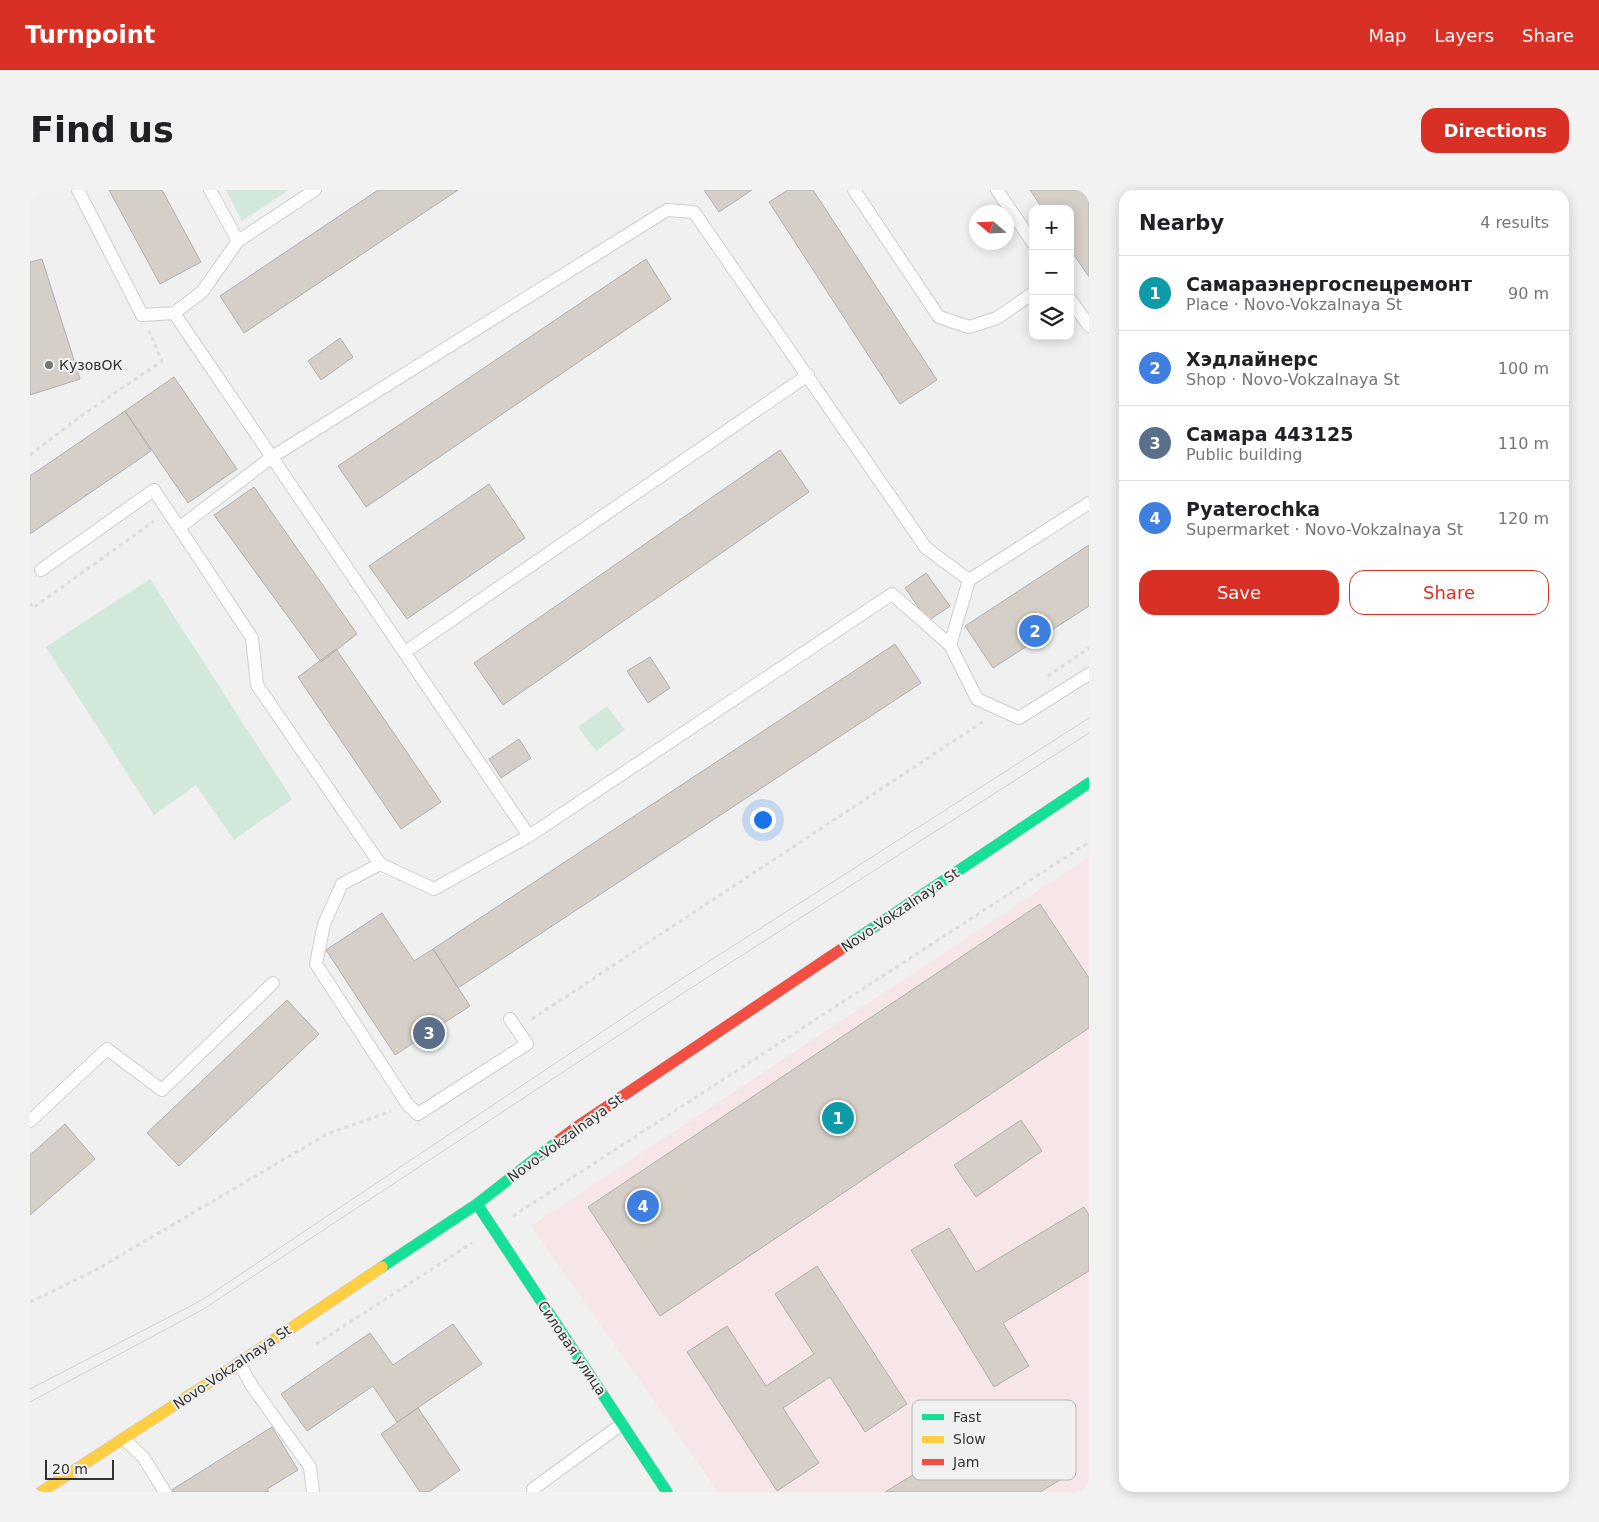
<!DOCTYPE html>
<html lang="en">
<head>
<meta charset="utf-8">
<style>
  :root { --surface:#fff; --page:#f2f2f2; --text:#202124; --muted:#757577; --line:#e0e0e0; --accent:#d93025 }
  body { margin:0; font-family:"DejaVu Sans",sans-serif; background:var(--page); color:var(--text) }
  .controls { position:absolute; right:15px; top:15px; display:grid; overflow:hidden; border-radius:10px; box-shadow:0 2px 12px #0003 }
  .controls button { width:45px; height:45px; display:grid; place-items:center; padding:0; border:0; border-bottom:1px solid var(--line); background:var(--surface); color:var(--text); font:25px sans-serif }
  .compass { position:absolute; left:939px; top:15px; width:45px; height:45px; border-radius:50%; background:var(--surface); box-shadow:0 2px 12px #0003; rotate:289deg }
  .scale { position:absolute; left:15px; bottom:12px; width:69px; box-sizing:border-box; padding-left:5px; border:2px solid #333334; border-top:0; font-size:14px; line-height:18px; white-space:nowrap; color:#333334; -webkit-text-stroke:4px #f0f0f1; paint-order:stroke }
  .you { position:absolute; left:732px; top:629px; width:18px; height:18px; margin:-12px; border:4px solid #fff; border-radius:50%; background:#1a73e8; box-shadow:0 0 0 8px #1a73e833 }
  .badge { display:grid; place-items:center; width:32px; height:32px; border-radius:50%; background:var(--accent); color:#fff; font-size:16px; font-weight:700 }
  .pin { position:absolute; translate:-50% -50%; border:2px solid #fff; box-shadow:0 1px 5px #0006 }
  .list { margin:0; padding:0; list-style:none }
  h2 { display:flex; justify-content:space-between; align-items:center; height:65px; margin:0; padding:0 20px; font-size:21px }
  h2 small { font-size:16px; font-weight:400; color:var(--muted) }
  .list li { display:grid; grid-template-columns:32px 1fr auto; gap:15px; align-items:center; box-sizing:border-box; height:75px; padding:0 20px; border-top:1px solid var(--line) }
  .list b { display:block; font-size:19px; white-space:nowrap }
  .list p { margin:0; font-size:16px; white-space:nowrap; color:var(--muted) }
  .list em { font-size:16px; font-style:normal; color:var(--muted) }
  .actions { display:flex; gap:10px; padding:15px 20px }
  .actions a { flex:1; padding:11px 0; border:1px solid var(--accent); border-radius:15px; text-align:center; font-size:18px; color:var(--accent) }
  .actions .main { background:var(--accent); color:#fff }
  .icon { flex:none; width:28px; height:28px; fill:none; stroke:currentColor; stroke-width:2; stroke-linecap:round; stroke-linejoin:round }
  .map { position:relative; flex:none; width:1059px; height:1302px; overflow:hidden; border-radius:15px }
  header { display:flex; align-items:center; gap:30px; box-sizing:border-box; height:70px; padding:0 25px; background:var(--accent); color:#fff }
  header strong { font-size:24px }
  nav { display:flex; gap:28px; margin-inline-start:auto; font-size:18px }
  .intro { display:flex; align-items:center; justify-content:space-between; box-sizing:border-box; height:120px; padding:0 30px }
  h1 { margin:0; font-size:35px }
  .button { padding:12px 22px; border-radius:15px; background:var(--accent); color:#fff; font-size:18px; font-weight:700 }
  main { display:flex; gap:30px; padding:0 30px }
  aside { flex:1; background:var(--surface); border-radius:15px; box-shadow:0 2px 12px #0003 }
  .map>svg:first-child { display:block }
  .industrial { fill:#f6e6e8 }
  .green { fill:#d2e8da }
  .building { fill:#d6cfc7; stroke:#b0b0b0 }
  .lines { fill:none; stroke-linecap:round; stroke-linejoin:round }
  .lane-casing { stroke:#cecece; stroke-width:14 }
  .fast-casing { stroke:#cecece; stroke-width:12 }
  .slow-casing { stroke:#cecece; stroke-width:12 }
  .jam-casing { stroke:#cecece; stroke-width:12 }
  .path { stroke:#dcdcdd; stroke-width:3; stroke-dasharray:4 4; stroke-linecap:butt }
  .lane { stroke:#fdfdfd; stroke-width:12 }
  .fast { stroke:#16e098; stroke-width:11 }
  .slow { stroke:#ffcf43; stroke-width:11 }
  .jam { stroke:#f24e42; stroke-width:11 }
  .tram { stroke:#d1d1d2; stroke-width:1 }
  .poi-dot { fill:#757576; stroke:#f0f0f1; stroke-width:2 }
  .labels { text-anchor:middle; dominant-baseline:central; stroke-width:4; stroke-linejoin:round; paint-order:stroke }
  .poi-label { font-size:14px; fill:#333334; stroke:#f0f0f1; text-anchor:start }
  .street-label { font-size:14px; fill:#333334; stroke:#f0f0f1 }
  .key { fill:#f0f0f1; stroke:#b7b7b8; stroke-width:1 }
  .key-label { font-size:14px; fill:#333334 }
</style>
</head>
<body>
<header>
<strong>Turnpoint</strong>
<nav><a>Map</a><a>Layers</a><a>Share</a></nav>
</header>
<div class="intro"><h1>Find us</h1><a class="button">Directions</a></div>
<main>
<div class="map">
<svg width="1059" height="1302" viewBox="0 0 1059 1302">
  <rect width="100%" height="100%" fill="#f0f0f1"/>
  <path class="industrial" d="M1059,667v635h-371l-187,-266z"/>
  <path class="green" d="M196,0h63l-47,31z
    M120,389l142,220 -58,41 -38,-55 -42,30 -108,-168z
    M577,516l18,24 -29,21 -18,-24z"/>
  <path class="building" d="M79,0h53l39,72 -41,22z
    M348,0h80l-214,143 -24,-37z
    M674,0h48l-33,22z
    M758,0h25l124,190 -37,24 -131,-202z
    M1000,0h57l2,2v85l-19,-28v-40h-27z
    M12,69l38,120 -50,16v-133z
    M616,69l25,40 -305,208 -28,-41z
    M310,148l13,19 -32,23 -13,-19z
    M144,187l63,92 -49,34 -63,-92z
    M95,221l26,40 -121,83v-58z
    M750,260l29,42 -306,213 -29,-42z
    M459,294l36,54 -118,81 -38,-53z
    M224,297l103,147 -36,28 -107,-147z
    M1059,355v61l-96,62 -28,-42z
    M896,383l24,33 -22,15 -23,-33z
    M865,454l26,39 -463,305 -25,-39z
    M306,459l105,153 -40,27 -103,-152z
    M620,467l20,31 -22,15 -21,-32z
    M489,549l12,19 -30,20 -12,-19z
    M1010,714l49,74v50l-429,288 -72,-109z
    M352,723l32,48 19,-12 37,57 -75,49 -69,-105z
    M257,810l32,34 -140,132 -32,-33z
    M991,930l21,31 -66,46 -22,-32z
    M35,934l30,35 -65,56v-60z
    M1054,1017l5,8v56l-86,52 26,43 -35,21 -83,-137 38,-22 27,44z
    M787,1076l90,138 -42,28 -35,-55 -47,31 36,55 -42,28 -90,-139 40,-26 39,60 48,-32 -39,-60z
    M423,1134l29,40 -85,58 -24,-36 -66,45 -26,-37 89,-61 23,32z
    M1003,1211l42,70 -35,21h-155z
    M388,1218l42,62 -31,22h-9l-39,-58z
    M242,1237l26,43 -31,19 2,3h-99v-1z"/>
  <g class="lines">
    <g class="lane-casing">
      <path id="lane" d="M48,0l64,125 32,-2 355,523 363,-242 58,51 27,54 42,19 70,-44
        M180,0l28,51
        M824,0l85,127 30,10 28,-9 36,-25
        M967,0l36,53
        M1040,109l19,27
        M144,123l28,-21 36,-51 77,-51
        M150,337l92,-70 395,-247 27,2 232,336 43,32
        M11,380l113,-80 98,148 5,47 123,179 54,25 95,-53
        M920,455l19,-65 120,-77
        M375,462l403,-277
        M350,674l-38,20 -18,40 -8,40 92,141 10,9 109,-70 -17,-25
        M0,931l77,-72 55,41 111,-107
        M209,1173l13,23 58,81 3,25
        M94,1249l19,18 22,35
        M503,1299l89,-65"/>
    </g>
    <g class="fast-casing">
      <path id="fast" d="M816,756l243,-163
        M447,1014l190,288
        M352,1077l95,-63 81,-63"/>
    </g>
    <g class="slow-casing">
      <path id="slow" d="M11,1302l198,-129 143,-96"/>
    </g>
    <g class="jam-casing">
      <path id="jam" d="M528,951l17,-13 271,-182"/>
    </g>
    <path class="path" d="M0,265l51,-39 81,-55 -13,-30
      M0,413l3,5 121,-87
      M1018,486l41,-28
      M502,829l452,-298
      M483,1026l576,-374
      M0,1112l64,-31 233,-137 64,-23
      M286,1154l156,-101"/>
    <use href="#lane" class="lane"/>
    <use href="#fast" class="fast"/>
    <use href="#slow" class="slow"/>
    <use href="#jam" class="jam"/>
    <path class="tram" d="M0,1199l172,-89 473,-317 414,-265
      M0,1212l172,-92 478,-315 409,-262"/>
  </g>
  <circle class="poi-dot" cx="19" cy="175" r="5"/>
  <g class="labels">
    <g class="poi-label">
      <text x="29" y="175">КузовОК</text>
    </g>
    <g class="street-label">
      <text transform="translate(870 720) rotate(-34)">Novo-Vokzalnaya St</text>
      <text transform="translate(535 948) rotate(-36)">Novo-Vokzalnaya St</text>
      <text transform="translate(542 1158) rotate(56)">Силовая улица</text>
      <text transform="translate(202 1177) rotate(-34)">Novo-Vokzalnaya St</text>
    </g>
  </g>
  <rect x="882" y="1210" width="164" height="80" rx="8" class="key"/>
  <rect x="892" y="1224" width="22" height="6" fill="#16e098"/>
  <rect x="892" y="1246" width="22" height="7" fill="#ffcf43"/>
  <rect x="892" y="1269" width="22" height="6" fill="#f24e42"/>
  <g class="key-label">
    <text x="923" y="1232">Fast</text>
    <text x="923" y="1254">Slow</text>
    <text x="923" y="1277">Jam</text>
  </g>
</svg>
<div class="controls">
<button>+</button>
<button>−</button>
<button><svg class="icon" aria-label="layers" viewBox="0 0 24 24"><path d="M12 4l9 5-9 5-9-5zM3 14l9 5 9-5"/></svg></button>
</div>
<svg class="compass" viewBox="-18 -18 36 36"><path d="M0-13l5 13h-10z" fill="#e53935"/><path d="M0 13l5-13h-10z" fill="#757577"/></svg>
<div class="scale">20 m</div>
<div class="you"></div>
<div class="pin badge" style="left:808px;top:928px;background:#0f9aa8">1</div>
<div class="pin badge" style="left:1005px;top:441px;background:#3f7fe0">2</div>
<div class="pin badge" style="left:399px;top:843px;background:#5c6f8a">3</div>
<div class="pin badge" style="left:613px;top:1016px;background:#3f7fe0">4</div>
</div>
<aside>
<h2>Nearby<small>4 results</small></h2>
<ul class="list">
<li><span class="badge" style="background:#0f9aa8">1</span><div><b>Самараэнергоспецремонт</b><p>Place · Novo-Vokzalnaya St</p></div><em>90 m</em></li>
<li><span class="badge" style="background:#3f7fe0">2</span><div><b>Хэдлайнерс</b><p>Shop · Novo-Vokzalnaya St</p></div><em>100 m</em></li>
<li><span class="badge" style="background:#5c6f8a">3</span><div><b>Самара 443125</b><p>Public building</p></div><em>110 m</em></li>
<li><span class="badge" style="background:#3f7fe0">4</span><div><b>Pyaterochka</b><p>Supermarket · Novo-Vokzalnaya St</p></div><em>120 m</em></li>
</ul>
<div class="actions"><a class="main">Save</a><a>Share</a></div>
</aside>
</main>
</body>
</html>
